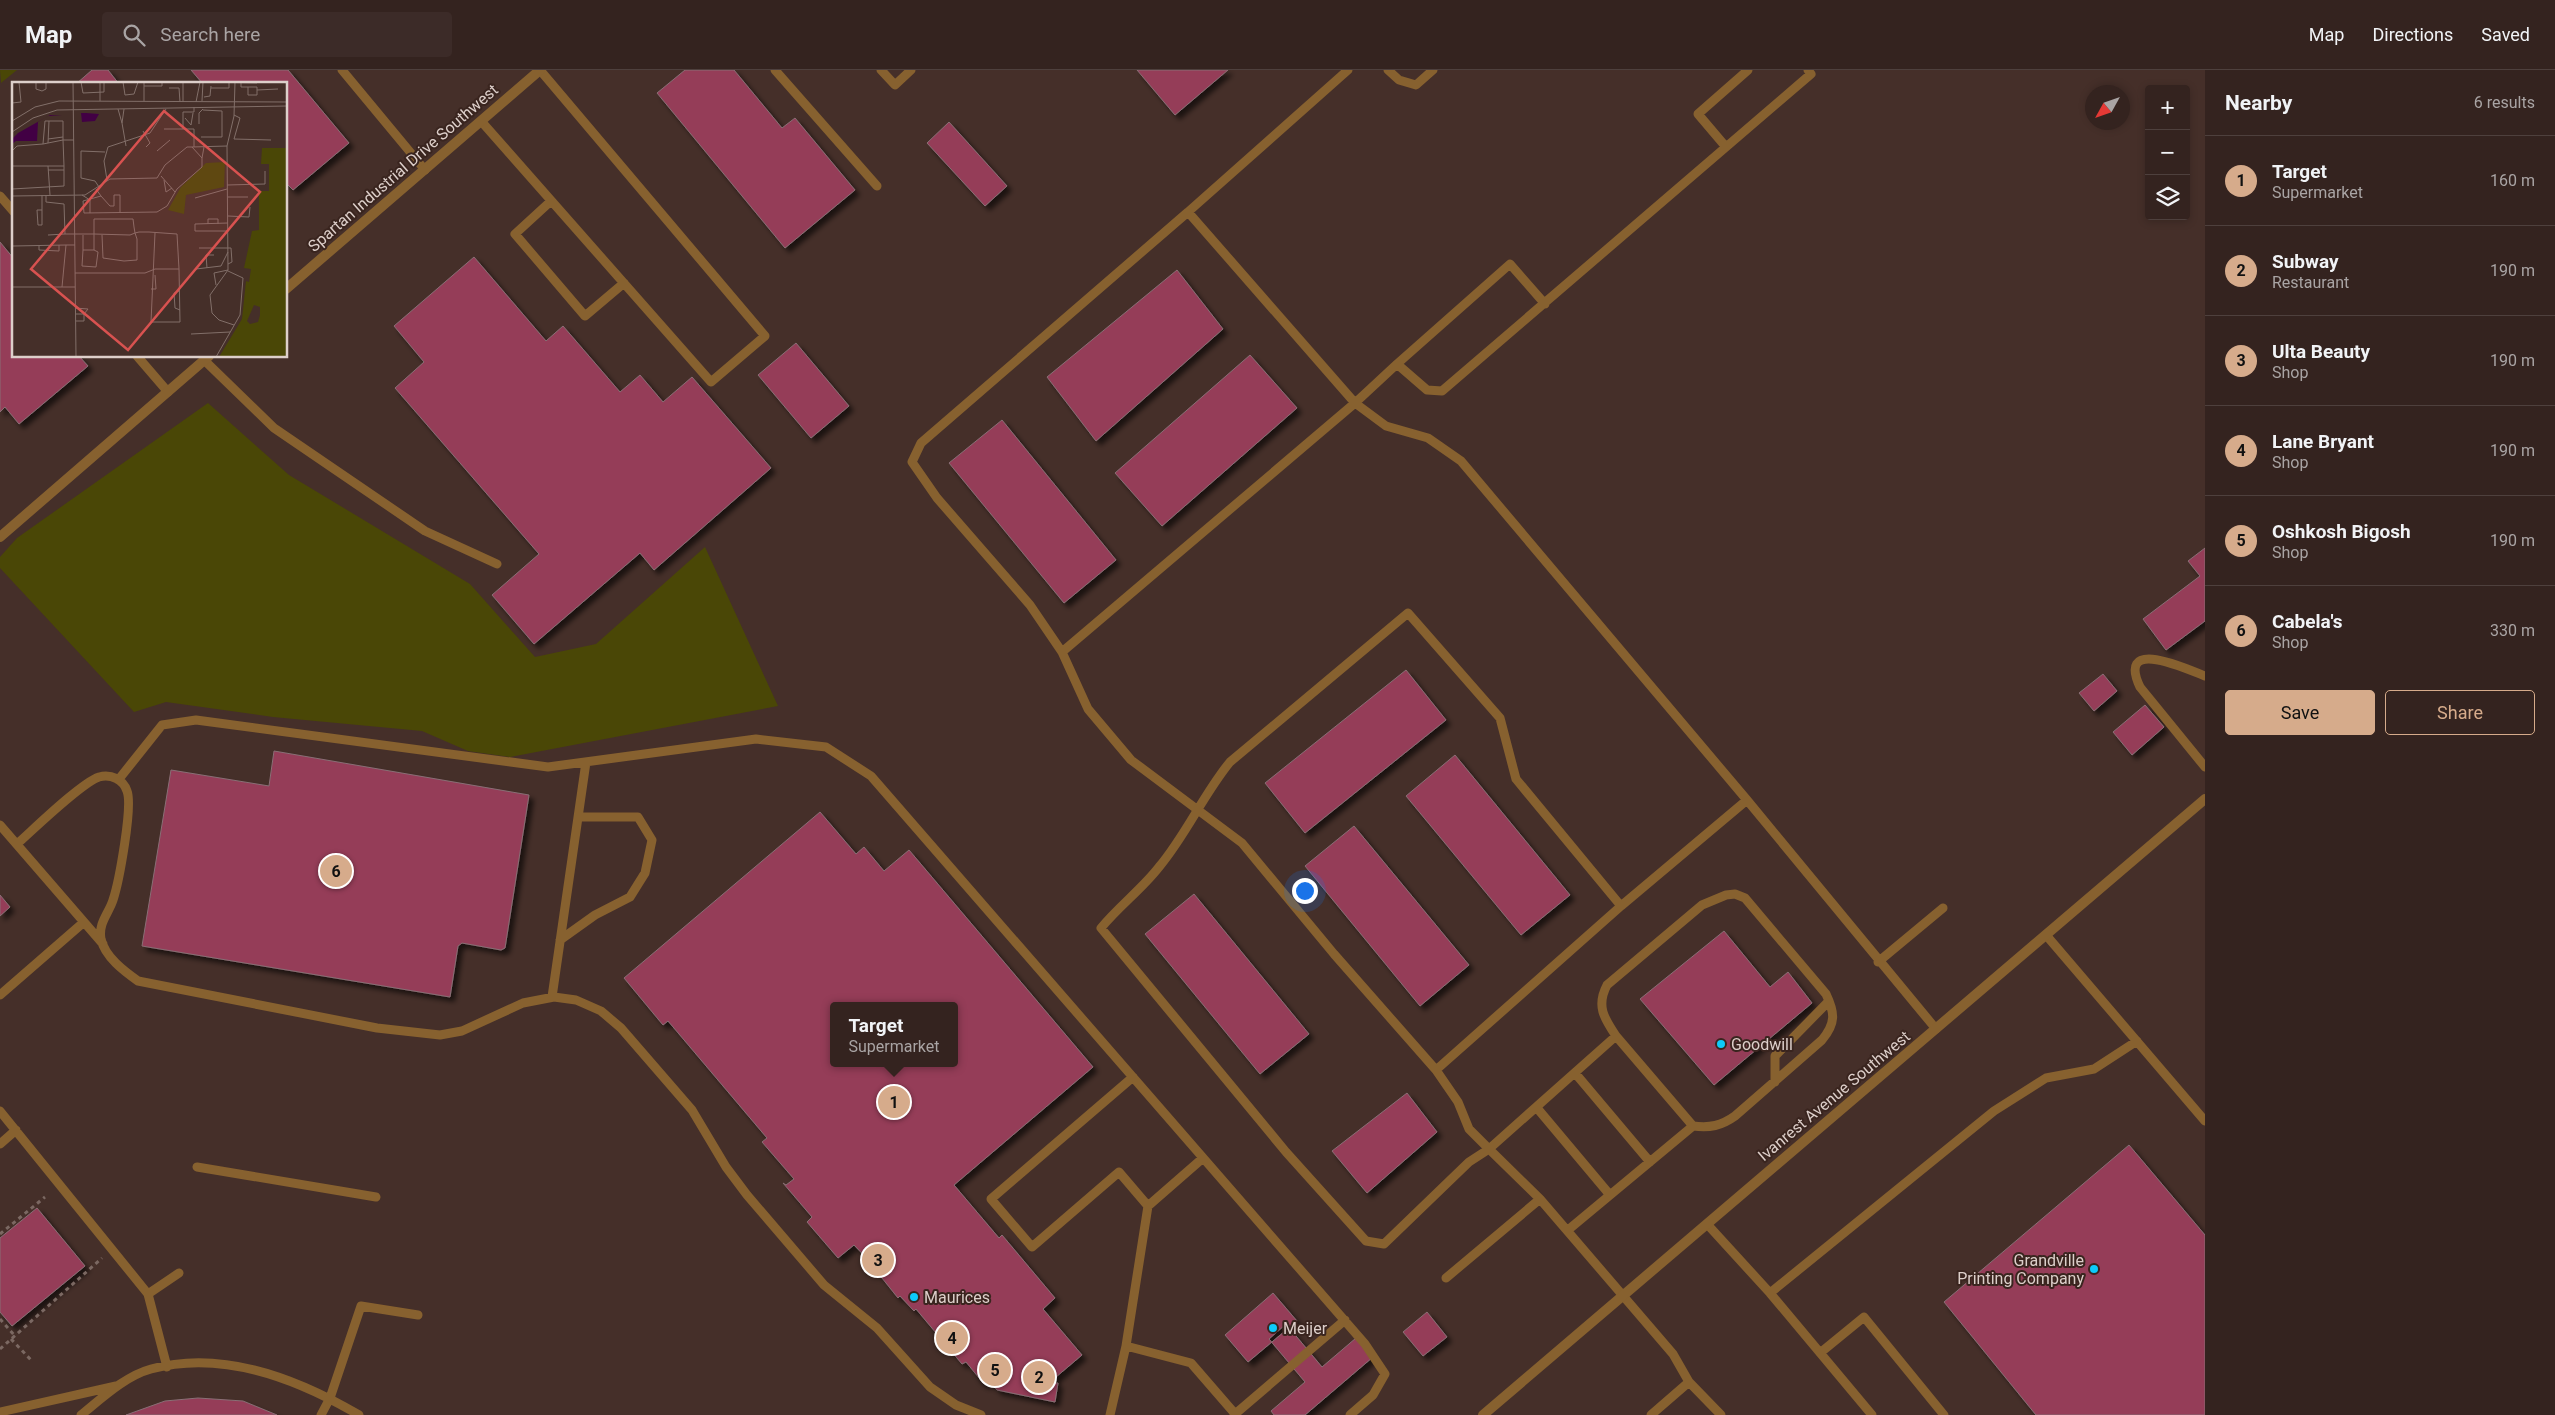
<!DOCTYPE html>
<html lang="en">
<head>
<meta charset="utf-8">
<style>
  :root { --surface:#34231f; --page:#3c2b28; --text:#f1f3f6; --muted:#a9a4a4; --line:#4e403d; --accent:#d6ab8b }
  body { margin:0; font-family:Roboto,sans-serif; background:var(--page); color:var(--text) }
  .controls { position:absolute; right:15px; top:15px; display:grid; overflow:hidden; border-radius:5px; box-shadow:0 2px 8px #0003 }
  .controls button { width:45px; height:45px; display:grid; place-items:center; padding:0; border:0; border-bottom:1px solid var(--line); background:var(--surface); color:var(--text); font:25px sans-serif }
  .compass { position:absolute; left:2085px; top:15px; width:45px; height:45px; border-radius:50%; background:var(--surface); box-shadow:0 2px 8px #0003; rotate:230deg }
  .you { position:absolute; left:1304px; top:820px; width:18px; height:18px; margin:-12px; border:4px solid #fff; border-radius:50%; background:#1a73e8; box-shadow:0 0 0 8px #1a73e833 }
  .badge { display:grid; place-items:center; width:32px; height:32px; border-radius:50%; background:var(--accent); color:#111; font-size:16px; font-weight:700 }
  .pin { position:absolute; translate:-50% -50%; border:2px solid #fff; box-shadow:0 1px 5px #0006 }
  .popup { position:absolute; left:830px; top:932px; width:128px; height:65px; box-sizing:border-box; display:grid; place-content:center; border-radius:5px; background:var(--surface); filter:drop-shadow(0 1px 4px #0005); font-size:16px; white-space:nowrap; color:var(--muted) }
  .popup b { font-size:19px; color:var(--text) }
  .popup::after { content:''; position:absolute; left:50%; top:100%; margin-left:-10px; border:10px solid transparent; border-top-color:var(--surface) }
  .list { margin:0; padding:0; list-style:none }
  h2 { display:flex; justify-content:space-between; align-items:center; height:65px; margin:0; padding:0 20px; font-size:21px }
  h2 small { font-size:16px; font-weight:400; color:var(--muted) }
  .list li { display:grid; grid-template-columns:32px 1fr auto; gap:15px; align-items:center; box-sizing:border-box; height:90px; padding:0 20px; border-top:1px solid var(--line) }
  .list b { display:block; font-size:19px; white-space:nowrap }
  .list p { margin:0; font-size:16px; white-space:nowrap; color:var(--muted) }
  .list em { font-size:16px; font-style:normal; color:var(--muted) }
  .actions { display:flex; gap:10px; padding:15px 20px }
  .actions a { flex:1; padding:11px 0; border:1px solid var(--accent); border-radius:5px; text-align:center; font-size:18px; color:var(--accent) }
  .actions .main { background:var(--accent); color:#111 }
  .icon { flex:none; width:28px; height:28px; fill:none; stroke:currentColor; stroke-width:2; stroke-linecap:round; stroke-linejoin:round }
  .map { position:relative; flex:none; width:2205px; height:1345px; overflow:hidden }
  header { display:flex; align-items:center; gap:30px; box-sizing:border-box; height:70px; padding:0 25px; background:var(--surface); border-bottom:1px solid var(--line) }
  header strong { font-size:24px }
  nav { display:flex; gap:28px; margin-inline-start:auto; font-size:18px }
  .search { width:350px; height:45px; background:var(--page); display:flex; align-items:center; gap:12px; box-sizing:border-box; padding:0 18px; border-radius:5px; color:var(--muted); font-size:19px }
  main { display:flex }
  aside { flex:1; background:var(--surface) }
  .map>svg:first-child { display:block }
  .green { fill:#4a4706 }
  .building { fill:#953c59; stroke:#896f75; fill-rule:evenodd; filter:url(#shadow) }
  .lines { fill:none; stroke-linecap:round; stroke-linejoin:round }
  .path { stroke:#7b6862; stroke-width:3; stroke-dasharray:4 4; stroke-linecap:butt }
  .service { stroke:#87612f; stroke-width:9 }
  .minor { stroke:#87612f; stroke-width:10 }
  .tertiary { stroke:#87612f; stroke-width:10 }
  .poi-dot { fill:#0dcafa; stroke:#3a251f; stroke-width:2 }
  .labels { text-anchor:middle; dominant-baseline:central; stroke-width:4; stroke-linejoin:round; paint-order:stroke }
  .street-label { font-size:16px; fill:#ddcfca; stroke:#3a251f }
  .poi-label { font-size:16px; fill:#ddcfca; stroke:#3a251f; text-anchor:start }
  .inset-road { fill:none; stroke:#826f69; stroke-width:1 }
  .view { fill:#d85250; fill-opacity:0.15; stroke:#d85250; stroke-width:2.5 }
  .inset-edge { fill:none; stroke:#ddcfca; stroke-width:2.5 }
</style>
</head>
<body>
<header>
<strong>Map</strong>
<div class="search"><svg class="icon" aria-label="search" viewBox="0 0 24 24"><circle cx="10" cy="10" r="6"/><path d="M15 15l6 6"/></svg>Search here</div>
<nav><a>Map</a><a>Directions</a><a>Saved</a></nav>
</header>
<main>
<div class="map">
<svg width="2205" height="1345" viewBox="0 0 2205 1345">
  <defs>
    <filter id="shadow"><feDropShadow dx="4.5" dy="4.5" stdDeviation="2.5" flood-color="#0009"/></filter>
  </defs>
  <rect width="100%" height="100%" fill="#452f29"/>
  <path class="green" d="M0,0h17l-16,13z
    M208,333l81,72 181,109 65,73 61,-13 109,-97 73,159 -268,51 -42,-6 -46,-20 -149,-14 -107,-15 -32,10 -134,-144v-11l17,-19z"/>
  <path class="building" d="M92,0h16l11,14h-43z
    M191,0h97l61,73 -56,47 -7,-7v-99h-83z
    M685,0h49l48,58 13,-10 60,72 -70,58 -128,-155z
    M1137,0h91l-53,45z
    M949,52l58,64 -22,20 -58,-63z
    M0,172l14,17v97h65l9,10 -69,58 -14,-17 -5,5z
    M474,187l72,84 17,-15 57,66 20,-17 23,27 29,-25 79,91 -117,102 -14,-17 -106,91 -42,-49 47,-41 -144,-166 29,-26 -30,-36z
    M1177,200l46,59 -127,112 -49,-64z
    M796,273l53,63 -38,32 -53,-63z
    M1250,285l47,53 -135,118 -47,-53z
    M1002,350l114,140 -52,43 -115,-140z
    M2205,478v73l-39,29 -23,-31 57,-43 -12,-15z
    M1406,600l40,50 -141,113 -40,-50z
    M2103,604l14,17 -23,20 -15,-18z
    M2145,635l19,22 -32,28 -19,-23z
    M274,681l255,44 -24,153 -4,2 -39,-7 -4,3 -8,51 -308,-51 29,-176 98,16z
    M1455,685l115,140 -49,40 -115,-139z
    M820,742l36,42 8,-7 20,24 25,-21 184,217 -139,118 45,53 3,-3 53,63 -12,11 39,46 -26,22 -2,6h4l-3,19 -58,-12 -8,-10 -5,4 -18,-22 -4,2 -46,-55 -2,2 -14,-15 -2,2 -20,-25 1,-2 -25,-26 -16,13 -31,-36 5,-5 -29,-34 3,2 8,-6 -32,-37 5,-4 -99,-117 -5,4 -39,-47zM834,936h120v57h-120z
    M1354,756l115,139 -49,41 -115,-140z
    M1194,824l115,140 -49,40 -115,-140z
    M0,825l10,12 -10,9z
    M1724,861l46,56 18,-15 24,31 -98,82 -74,-86z
    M1407,1023l30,39 -70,61 -35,-42z
    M2129,1075l76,90v180h-169l-92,-113z
    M37,1138l48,58 -73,60 -12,-14v-74z
    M1273,1223l24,28 -49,41 -23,-27z
    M1427,1242l20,25 -24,19 -20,-24z
    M1286,1254l36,43 34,-29 17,19 -68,58h-31l-3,-4 34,-29 -36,-43z
    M198,1328l45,3 34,14h-151l39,-14z"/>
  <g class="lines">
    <path class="path" d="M0,1164l45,-37
      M0,1249l15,17
      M11,1269l20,21
      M0,1279l102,-91"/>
    <path class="service" d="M342,0l83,100
      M775,0l102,116
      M881,0l14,15 16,-15
      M1388,0l11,10 17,5 17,-15
      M481,51l230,261 54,-46 -225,-266
      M1726,77l-28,-33 50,-44
      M0,126l14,16
      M551,131l-36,33 70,82 39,-33
      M1188,142l160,-142
      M137,286l31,36
      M204,290l70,68 151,103 72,33
      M1397,294l113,-100 35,40
      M1062,582l293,-249 42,-39 30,26 15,1 369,-317 -3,-4
      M2205,606c-18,-7 -89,-40 -65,11l65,80
      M119,709l43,-54 34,-5 352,47 208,-28 70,8 45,29 494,568 20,30 -12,21 -23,20
      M0,755l103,119
      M17,774c17,-15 64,-61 82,-67 12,-3 24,2 28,14 6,15 -8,91 -14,109 -4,13 -15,23 -12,39 4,18 23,32 37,42l239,47 63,7 22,-4 61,-28 31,-6 22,3 25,11 20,17 71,82 34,57 21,28 77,90 53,43 53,59 26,18 25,10
      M1621,836l126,-106
      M2046,865l159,186
      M560,870l35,-25 35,-18 15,-24 7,-33 -14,-23h-60
      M1878,892l65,-54
      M0,925l84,-73
      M552,927l34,-235
      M1616,966c-12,-18 -20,-30 -9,-51l95,-80 24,-10 9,-1 10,4 81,96c9,19 10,29 -4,46l-87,76c-14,10 -25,12 -42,10
      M1436,1000l185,-164 -105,-127 -16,-61 -92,-105 -178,149c-27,33 -44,73 -71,105 -17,22 -40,39 -58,61l185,224 80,89 18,3 85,-82 20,-13 -20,-20 -11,-27 -22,-32 -102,-116 -92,-111 -111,-83 -43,-51 -26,-57 -32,-47 -93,-107 -25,-36 9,-19 267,-231 167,191 31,23 42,12 33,23 286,339 189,229
      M1575,1003l75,89
      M1775,1012v-26l54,-55
      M1537,1038l73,87
      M0,1041l148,183
      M0,1074l16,-14
      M197,1097l179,30
      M1148,1136l55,-48
      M1707,1154l63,69 224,-182 52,-33 48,-9 43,-28
      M1568,1160l125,-104 -77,-90 -127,113 51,50 133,155 16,28 -38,33
      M1446,1208l94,-79
      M1770,1223l102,122
      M1126,1276l22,-140 -29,-34 -87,75 -41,-48 142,-122
      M1820,1283l44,-36 80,98
      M167,1297l-19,-73 31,-21
      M1689,1312l32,33
      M0,1342l116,-26
      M81,1345c20,-16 44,-39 70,-46 72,-20 147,10 208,46
      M321,1345l9,-17 31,-92 57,9
      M1110,1345l16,-69 65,17 45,52
      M1234,1345l111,-95"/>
    <path class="minor" d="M286,219l254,-219
      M0,467l209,-181"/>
    <path class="tertiary" d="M1483,1345l722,-616"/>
  </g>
  <g class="poi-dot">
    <circle cx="1721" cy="974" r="5"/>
    <circle cx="2094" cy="1199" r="5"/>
    <circle cx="914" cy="1227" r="5"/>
    <circle cx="1273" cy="1258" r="5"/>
  </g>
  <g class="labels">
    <g class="street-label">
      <text transform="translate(403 98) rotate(-41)">Spartan Industrial Drive Southwest</text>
      <text transform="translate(1834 1026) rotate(-40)">Ivanrest Avenue Southwest</text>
    </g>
    <g class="poi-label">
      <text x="1731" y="974">Goodwill</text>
      <text x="2084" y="1190" text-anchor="end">Grandville<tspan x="2084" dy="18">Printing Company</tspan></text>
      <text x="924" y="1227">Maurices</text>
      <text x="1283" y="1258">Meijer</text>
    </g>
  </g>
  <g transform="translate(12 12)">
    <rect width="275" height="275" fill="#452f29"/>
    <path d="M250,66h25v209h-68l23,-38 4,-38 3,1 2,-13 -7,-1 8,-37 7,-1v-39h10v-27h-8zM242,223l6,2v8l-2,7 -8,2 -3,-3zM213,80l-1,25 -38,8 -2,19 -16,-4 13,-23 25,-24z" fill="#4a4706" fill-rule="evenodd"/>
    <path d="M69,31h5l13,1 -4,7 -13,1zM38,33h12l-14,1 -10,6 -1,19h-21l-4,3v-5l6,-6z" fill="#420044"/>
    <path class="inset-road" d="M24,0v7l6,2 4,-2v-7M61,0l3,275M69,0l2,11 21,-1v-10M88,0v19M111,0l2,13 9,-1 4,-12M132,0v19M199,0l46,1M229,1v4h16v3l21,-1M132,4h18v-4M236,5v8h9v-5M157,6h10l1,14M199,6h18v-5M192,15l6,-1 1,-10M190,19l1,-19M171,20v-20M184,20l4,-20M0,21l9,-1 -2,-20M106,27l4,14 2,-14M222,33l6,3 -6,21 37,1M173,36l6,7 2,-12M0,39l23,-14 24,-6 228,1M110,41l4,23M187,42v-11l4,-4M152,47h30v18M171,47v-17h11v-5M131,49l7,12 -4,4M0,50l21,-14 24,-8 230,-4M189,55h21v-26l-19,-1M36,57l15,-2M36,61l1,-22M31,62l20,-4 1,26M180,65l35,-1M0,69l5,-5 26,-2 2,-23h18v19h11M145,69l13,-11M0,84h36l2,29M36,88h16M149,94l14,16M95,98l-3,-19 4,-14 42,-14 16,-24M152,98l2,12 6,-4M215,103l38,-1v-13M87,105l-4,-6 -14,-3v-27l24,1M0,107l52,-3v-20h-16M84,107l5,7 -18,5 1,12 73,-1 10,-6 10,-17 25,-22v-9M30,113v30h-4l-1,-15h5M34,113v7l18,2 1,30h29v16h-11v-15M70,113l8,5v13M0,114l73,-1 25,-16 47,-1 8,-13 22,-18h5l10,11 2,-11M89,114l9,10h4v-11h6v18M216,115h20M183,116l32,-9M216,134l21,1 1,-10M216,141l-33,1v7h33M196,142v-5h10v5M143,151l-4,89h29l-1,-53M36,153l17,-1M27,163v5l20,1v-6M1,164l53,-1M187,166h32l1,14 -4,2M71,168l-1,16 14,1 2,-15 -4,-2M195,186l-1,-13h8M184,187l25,-3 7,-14M63,191h70l10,-4h24l-2,-35 -28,-2h-10l-4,1 -5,2 -36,-1v-15h39l1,8 1,6 2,6v21l-13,1 -21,-3 -1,-23M204,203l-2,-12 14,-3M0,205h63M50,205l4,-42h9M139,207h5l-1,-14M167,209l-5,2 1,15 5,2M63,226l13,1 -4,5M64,232h8v7h-8M222,243l-15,-5 -7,-7 -2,-18 18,-25 -1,-124 7,-30 1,-34M179,252l39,-2M204,275l24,-42 3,-37 -15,-7"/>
    <path class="view" d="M152,29l96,81 -132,158 -97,-81z"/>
    <rect width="275" height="275" class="inset-edge"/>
  </g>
</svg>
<div class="controls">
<button>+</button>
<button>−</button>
<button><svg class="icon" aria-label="layers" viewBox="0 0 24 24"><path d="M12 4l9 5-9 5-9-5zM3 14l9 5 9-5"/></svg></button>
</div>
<svg class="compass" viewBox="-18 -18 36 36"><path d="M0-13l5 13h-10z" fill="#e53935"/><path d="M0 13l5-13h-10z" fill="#a9a4a4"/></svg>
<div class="you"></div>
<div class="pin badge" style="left:894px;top:1032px">1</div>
<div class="popup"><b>Target</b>Supermarket</div>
<div class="pin badge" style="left:1039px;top:1307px">2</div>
<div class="pin badge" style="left:878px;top:1190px">3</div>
<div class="pin badge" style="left:952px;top:1268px">4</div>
<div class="pin badge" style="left:995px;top:1300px">5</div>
<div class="pin badge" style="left:336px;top:801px">6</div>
</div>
<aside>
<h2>Nearby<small>6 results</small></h2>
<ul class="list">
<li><span class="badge">1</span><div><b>Target</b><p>Supermarket</p></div><em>160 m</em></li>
<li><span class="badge">2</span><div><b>Subway</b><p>Restaurant</p></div><em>190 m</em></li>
<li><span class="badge">3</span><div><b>Ulta Beauty</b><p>Shop</p></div><em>190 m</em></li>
<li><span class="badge">4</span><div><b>Lane Bryant</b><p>Shop</p></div><em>190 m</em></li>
<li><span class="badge">5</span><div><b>Oshkosh Bigosh</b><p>Shop</p></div><em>190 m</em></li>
<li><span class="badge">6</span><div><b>Cabela's</b><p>Shop</p></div><em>330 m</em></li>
</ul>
<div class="actions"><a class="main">Save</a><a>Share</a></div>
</aside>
</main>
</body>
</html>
